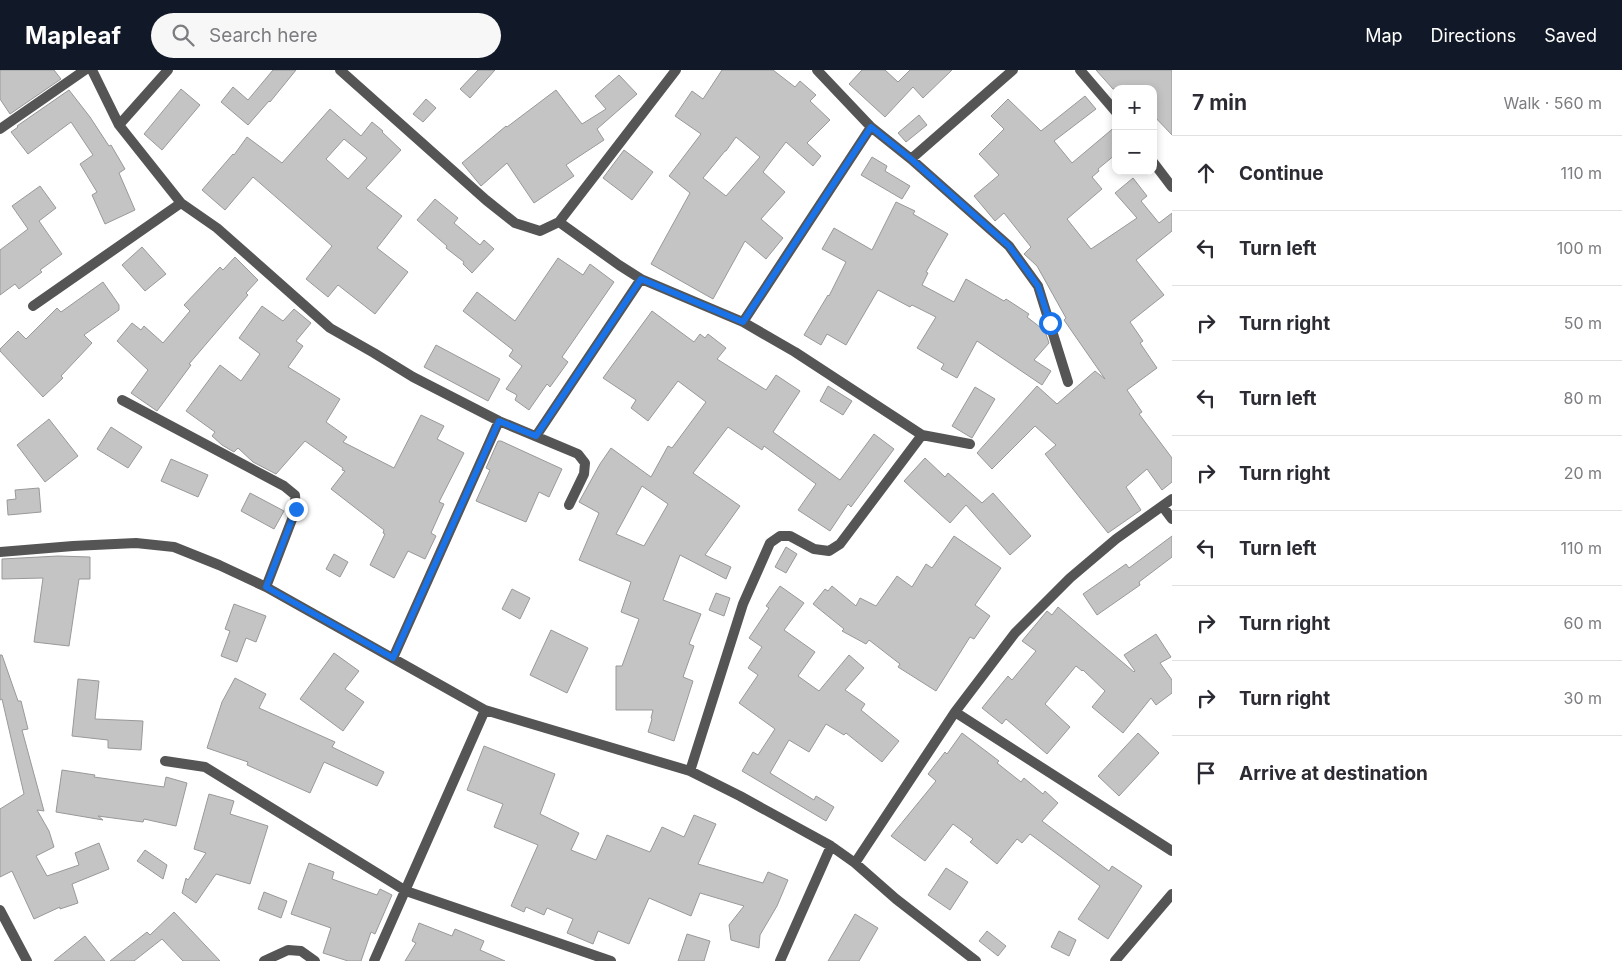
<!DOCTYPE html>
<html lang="en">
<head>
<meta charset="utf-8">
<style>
  :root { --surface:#fff; --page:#f7f7f7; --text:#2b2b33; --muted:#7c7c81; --line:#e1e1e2; --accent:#111827 }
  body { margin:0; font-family:Inter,sans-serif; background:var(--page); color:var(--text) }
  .controls { position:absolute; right:15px; top:15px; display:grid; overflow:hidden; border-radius:10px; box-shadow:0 2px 8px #0003 }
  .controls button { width:45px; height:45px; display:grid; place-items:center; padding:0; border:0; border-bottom:1px solid var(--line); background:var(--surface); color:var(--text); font:25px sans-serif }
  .stop { position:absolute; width:15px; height:15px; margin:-11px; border:4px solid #1a73e8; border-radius:50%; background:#fff }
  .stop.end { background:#1a73e8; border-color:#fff; box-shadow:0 1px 5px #0008 }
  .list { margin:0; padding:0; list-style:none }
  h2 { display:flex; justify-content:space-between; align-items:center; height:65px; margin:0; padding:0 20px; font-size:21px }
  h2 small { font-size:16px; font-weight:400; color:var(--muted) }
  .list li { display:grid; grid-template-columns:32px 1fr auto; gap:15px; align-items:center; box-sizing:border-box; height:75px; padding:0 20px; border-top:1px solid var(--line) }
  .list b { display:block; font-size:19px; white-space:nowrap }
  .list em { font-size:16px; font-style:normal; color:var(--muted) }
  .icon { flex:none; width:28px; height:28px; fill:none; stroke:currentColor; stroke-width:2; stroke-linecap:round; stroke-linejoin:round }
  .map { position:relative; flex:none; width:1172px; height:891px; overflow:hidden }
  header { display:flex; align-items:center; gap:30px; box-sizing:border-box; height:70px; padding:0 25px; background:var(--accent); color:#fff }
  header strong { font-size:24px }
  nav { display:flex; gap:28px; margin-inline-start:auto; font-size:18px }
  .search { width:350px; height:45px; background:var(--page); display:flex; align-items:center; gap:12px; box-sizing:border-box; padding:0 18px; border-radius:28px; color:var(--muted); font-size:19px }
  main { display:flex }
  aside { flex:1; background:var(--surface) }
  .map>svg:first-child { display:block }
  .building { fill:#c4c4c4; stroke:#999; fill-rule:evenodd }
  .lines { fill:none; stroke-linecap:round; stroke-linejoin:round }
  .minor { stroke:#555; stroke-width:10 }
  .route { stroke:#1a73e8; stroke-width:6 }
</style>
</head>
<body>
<header>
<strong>Mapleaf</strong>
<div class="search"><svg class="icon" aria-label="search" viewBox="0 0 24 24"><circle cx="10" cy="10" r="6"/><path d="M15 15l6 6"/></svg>Search here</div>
<nav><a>Map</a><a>Directions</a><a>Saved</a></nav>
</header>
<main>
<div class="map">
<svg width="1172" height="891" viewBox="0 0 1172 891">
  <rect width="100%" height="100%" fill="#fff"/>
  <path class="building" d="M0,0h54l7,9 -51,35 -10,-15z
    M273,0h23l-26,32 -1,-1 -21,24 -27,-23 12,-15 15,13z
    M478,0h17l-25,28 -10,-9z
    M722,0h51l22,17 5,-6 16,14 -6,6 20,19 -23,23 14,13 -8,10 -27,-24 -23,30 22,20 -24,27 22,19 -17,21 -21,-18 -32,58 -62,-35 39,-71 -21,-17 32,-42 -26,-18 17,-25 11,8zM736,67l24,20 -34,39 -23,-18 22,-27h1z
    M862,0h23l13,12 12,-12h42l-29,28 -10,-11 -28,30 -36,-33z
    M1096,0h76v65l-19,-20v-26h-40z
    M619,5l18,19 -40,35 7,11 -38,25 8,11 -40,27 -27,-40 -26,23 -19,-23 44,-37 1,1 49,-37 26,34 24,-15 -11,-13z
    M181,19l19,16 -38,45 -18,-16z
    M69,20l21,27 19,29 2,-1 14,24 -6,4 16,37 -30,14 -13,-29 5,-3 -17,-28 13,-9 -22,-33 -43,32 -17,-22 7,-5 -1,-1z
    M1085,26l11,13 -42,32 18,22 44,-37v28l-18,15 1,2 -7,6 10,12 -35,30 24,30 46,-31 -22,-25 18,-15 14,18 -6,5 18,22 13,-10v18l-36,29 28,35 -34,27 13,19 -3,2 17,25 -30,22 15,22 -3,2 33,44v24l-10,8 -15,-21 -21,18 15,23 -33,23 -63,-79 11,-9 -21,-19 -43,43 -15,-16 60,-67 20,18 38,-33 10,8 -41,-59 2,-2 -29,-52 -13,-12 7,-7 -27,-34 -9,8 -21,-25 25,-21 -20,-21 25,-25 -13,-13 17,-17 33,32z
    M426,29l10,9 -13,14 -10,-8z
    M330,39l31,27 11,-14 11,9 -1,1 19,18 -35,38 36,28 -25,32 31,24 -33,42 -37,-29 -10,12 -22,-18 26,-33 -79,-69 -28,33 -23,-20 31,-36 1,1 13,-18 35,26zM344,69l23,19 -19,21 -22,-20z
    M919,45l8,10 -21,17 -8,-9z
    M624,80l29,22 -21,28 -29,-22z
    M872,87l15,9 -2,5 25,15 -8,13 -41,-24z
    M40,116l16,22 -17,13 23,33 -22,16 2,2 -23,17 -4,-5 -15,11v-45l28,-21 -16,-23z
    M435,129l23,19 -4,5 26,22 4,-5 10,9 -22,24 -9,-9 1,-2 -18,-14 1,-2 -30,-26z
    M896,132l19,9 -2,3 35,20 -22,38 2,1 -6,12 32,17 12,-23 38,22 2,-2 23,15 -2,3 18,14 4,12 -15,17 17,11 -9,14 -65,-44 -20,37 -16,-9 3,-5 -27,-16 19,-31 -24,-12 -2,2 -32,-17 -32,55 -19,-11 -6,11 -17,-10 24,-40 1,1 17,-34 -24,-13 12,-21 38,22z
    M142,177l24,27 -21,17 -23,-26z
    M235,187l23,23 -12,13 2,2 -59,69 2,1 -34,46 -26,-18 17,-23 -31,-29 15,-18 9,7 3,-4 19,17 27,-32 -6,-6 36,-38 3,3z
    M558,188l25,17 7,-11 24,18 -52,75 6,5 -18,25 -3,-3 -18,26 -14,-10 2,-5 -11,-6 16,-23 -13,-10 4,-6 -50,-39 14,-19 38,29z
    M103,212l16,23v5l-35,25 8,8 -31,33 2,2 -20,19 -43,-46v-2l18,-18 8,8 31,-31 4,4z
    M262,236l21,15 11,-12 17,14 -15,18 7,5 -15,21 52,32 -14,23 21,15 -4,5 51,26 27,-53 23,11 -7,13 27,14 -25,49 5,2 -13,29 5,3 -11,23 -17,-8 -14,27 -24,-13 15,-31 -2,-1 1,-3 -53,-41 14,-18 -3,-1 1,-2 -38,-27 -29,33 -23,-12 -15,-14 -4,4 -12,-7 -10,-9 3,-4 -29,-21 34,-46 21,16 19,-27 -21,-16z
    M652,241l42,31 6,-8 5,4 3,-4 18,14 -9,11 49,31 10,-15 24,16 -27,41 67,48 34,-46 20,15 -43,58 -3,-3 -18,27 -32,-21 18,-26 -52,-38 -2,4 -34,-23 -35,46 47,33 -35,49 26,12 -5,12 -46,-24 -17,45 38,14 -12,30 5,2 -11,31 10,4 -19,60 -26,-9 4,-13 -1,-1 2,-8h-37v-44h6l17,-47 -18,-7 10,-30 -52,-22 20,-47 -20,-11 21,-38 11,-16 40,29 17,-31 4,2 34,-46 -28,-21 -30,40 -17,-13 5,-8 -33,-22zM642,416l26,18 -24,42 -28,-12z
    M436,275l64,34 -12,22 -64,-34z
    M828,316l24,15 -9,14 -23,-14z
    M975,317l20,12 -23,39 -20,-12z
    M49,349l29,37 -33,26 -28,-37z
    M111,357l31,20 -14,21 -31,-19z
    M498,371h3l61,28 -13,28 -10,-5 -13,30 -50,-21 14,-31 -4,-2z
    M925,388l20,19 3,-4 34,30 11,-10 38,43 -21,19 -44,-50 -16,18 -46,-42z
    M171,389l37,16 -10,22 -37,-16z
    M39,418l2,24 -33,3 -1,-15 9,-1 -1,-9z
    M250,423l34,18 -10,18 -33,-18z
    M954,466l47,32 -26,37 15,11 -16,23 -4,-2 -34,54 -38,-24 2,-3 -31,-24 -3,4 -24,-13 2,-2 -31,-25 12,-15 3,2 4,-5 24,20 4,-8 16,8 21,-30 15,11 14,-23 6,4z
    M1172,466v21l-33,25 1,3 -43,30 -14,-21 43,-30 3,4z
    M786,477l11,7 -11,19 -11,-6z
    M334,484l14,8 -8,15 -14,-8z
    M58,486l32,1v22h-11l-10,67 -35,-4 9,-64 -41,1v-20z
    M780,516l24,17 -20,27 31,22 -17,24 21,15 30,-36 15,13 -19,22 20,14 -4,6 38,31 -17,21 -36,-29 -2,2 -18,-11 -17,28 -20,-12 -19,33 44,27 2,-4 18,11 -8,14 -84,-50 11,-19 5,3 17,-26 -36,-26 19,-28 -10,-7 14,-21 -13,-9 20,-30 -3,-2z
    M512,519l18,9 -10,21 -18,-10z
    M716,523l14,5 -6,18 -15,-6z
    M234,534l32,12 -10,26 -10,-4 -9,24 -16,-6 9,-25 -5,-2z
    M1058,537l76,65 1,-1 -11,-16 32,-21 15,23 -11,6 12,17v13l-16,12 -5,-7 -28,35 -31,-26 13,-16 -22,-21 -1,1 -6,-5 -31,38 25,23 -23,27 -41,-35 -4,5 -20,-16 26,-32 4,4 24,-29 -14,-10 25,-30 5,4z
    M551,560l37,18 -21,45 -37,-18z
    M334,583l25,18 -14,18 19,13 -21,29 -43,-32z
    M0,585h2l16,46h3l7,28 -6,1 22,81 -7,-1 12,21 5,16 -18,9 11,20 32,-11 -4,-12 24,-10 10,26 -37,15 6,19 -18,6v-2l-26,12 -22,-48 -12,6v-68l24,-15 -22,-95 -2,1z
    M235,608l31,16 -7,14 76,34 -3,5 52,25 -7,14 -53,-24 -14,31 -63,-28 1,-3 -41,-14 15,-46z
    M78,609l21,2 -4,38 48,2 -2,29 -33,-2v-8l-36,-4z
    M962,663l37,28 -2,2 24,19 3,-4 19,16 2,-3 13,12 -16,18 67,50 3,-5 30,20 -34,53 -30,-20 22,-33 -70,-52 -8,9 -5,-4 -20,25 -27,-22 3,-3 -20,-15 -28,37 -34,-25 45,-55 -8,-7 17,-22 2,2z
    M1138,663l21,20 -40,43 -21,-20z
    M484,676l71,28 -15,40 39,19 -8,17 25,10 11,-25 43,17 12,-25 22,10 10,-22 22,9 -18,40 65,19 5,-11 20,8 -11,26 -17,29 -1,13 -28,-8 -2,-15 15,-19 -44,-13 -9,23 -42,-18 -20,46 -31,-13 -5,13 -26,-11 6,-14 -26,-11 -3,7 -18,-8 -2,5 -13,-6 27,-61 -44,-18 9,-23 -36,-14z
    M62,700l33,5 -1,2 70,10 2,-10 21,6 -11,43 -32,-7 -1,3 -45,-6 5,4 -47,-8z
    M209,724l25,7 -4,13 38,12 -18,58 -34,-10 -20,29 -14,-10 4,-15 2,2 18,-27 -12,-4z
    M145,780l22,15 -4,14 -26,-18z
    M309,793l25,9 -2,7 45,16 3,-6 12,6 -17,39 -4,-2 -10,29h-13l-25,-8 8,-25 -40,-14z
    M946,798l22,14 -18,28 -22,-15z
    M264,822l23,9 -6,17 -23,-9z
    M174,842l46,49h-37l-21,-22 -28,22h-24l37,-29 3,3z
    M855,844l23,14 -19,33h-31z
    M419,853l33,13 3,-7 29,12 -4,9 25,11h-100l11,-18 -4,-2z
    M987,861l19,15 -8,10 -19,-15z
    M1059,861l17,9 -7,16 -18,-9z
    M687,864l23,7 -6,20h-26z
    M85,866l20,25h-51z"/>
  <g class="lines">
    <path class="minor" d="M92,0l27,55 62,78 36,25 113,100 44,25 39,24 86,44 79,33 7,9 -1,11 -15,31
      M340,0l146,130 29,23 25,8 19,-9 117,-152
      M817,0l54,57 40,32 98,87 29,40 30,96
      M1080,0l36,42
      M119,55l49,-55
      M0,59l85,-59
      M911,89l102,-89
      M1153,92l19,25
      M559,152l60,43 22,14 102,43 52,30 127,83 48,9
      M33,236l148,-103
      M743,252l128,-195
      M122,330l162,86 11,9 1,14 -30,78
      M536,366l105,-157
      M1163,437l9,12
      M0,482l73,-6 63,-3 38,4 45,18 47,22 219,123 205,61 50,25 91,50 24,17 41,36 80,62
      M393,588l106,-237
      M955,642l217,139
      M165,691l40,6 201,124 205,70
      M690,701l53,-167 27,-61 10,-7h10l24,13 15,2 11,-7 82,-109
      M855,793l100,-151 60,-79 55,-55 46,-39 56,-40
      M0,840l27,51
      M264,891l24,-11 13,1 14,10
      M374,891l111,-251
      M780,891l51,-115
      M1115,891l57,-67"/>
  </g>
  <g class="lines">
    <path class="route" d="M296,439l-30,78 127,71 106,-237 37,15 105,-157 102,43 128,-195 40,32 98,87 29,40 12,37"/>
  </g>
</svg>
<div class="controls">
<button>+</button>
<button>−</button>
</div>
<div class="stop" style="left:1050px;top:253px"></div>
<div class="stop end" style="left:296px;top:439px"></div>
</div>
<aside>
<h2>7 min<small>Walk · 560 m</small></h2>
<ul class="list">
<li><svg class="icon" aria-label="ahead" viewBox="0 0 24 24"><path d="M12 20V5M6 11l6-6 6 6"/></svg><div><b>Continue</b></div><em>110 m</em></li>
<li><svg class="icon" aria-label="left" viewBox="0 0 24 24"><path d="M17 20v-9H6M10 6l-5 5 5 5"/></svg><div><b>Turn left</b></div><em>100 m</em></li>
<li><svg class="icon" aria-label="right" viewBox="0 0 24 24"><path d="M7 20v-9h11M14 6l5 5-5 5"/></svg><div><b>Turn right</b></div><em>50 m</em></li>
<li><svg class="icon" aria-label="left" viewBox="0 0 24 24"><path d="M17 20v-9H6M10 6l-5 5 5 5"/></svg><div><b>Turn left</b></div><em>80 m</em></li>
<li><svg class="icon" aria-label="right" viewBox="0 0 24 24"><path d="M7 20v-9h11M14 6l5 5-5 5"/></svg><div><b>Turn right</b></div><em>20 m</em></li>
<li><svg class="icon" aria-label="left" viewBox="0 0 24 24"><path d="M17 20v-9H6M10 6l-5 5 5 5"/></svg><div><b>Turn left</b></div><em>110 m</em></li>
<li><svg class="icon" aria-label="right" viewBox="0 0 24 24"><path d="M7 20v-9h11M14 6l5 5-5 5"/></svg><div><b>Turn right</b></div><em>60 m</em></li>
<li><svg class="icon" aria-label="right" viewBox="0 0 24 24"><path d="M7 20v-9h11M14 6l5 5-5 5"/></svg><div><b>Turn right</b></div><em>30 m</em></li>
<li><svg class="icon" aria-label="arrive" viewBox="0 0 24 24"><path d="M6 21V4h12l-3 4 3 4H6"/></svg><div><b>Arrive at destination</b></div></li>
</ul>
</aside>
</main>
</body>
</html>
